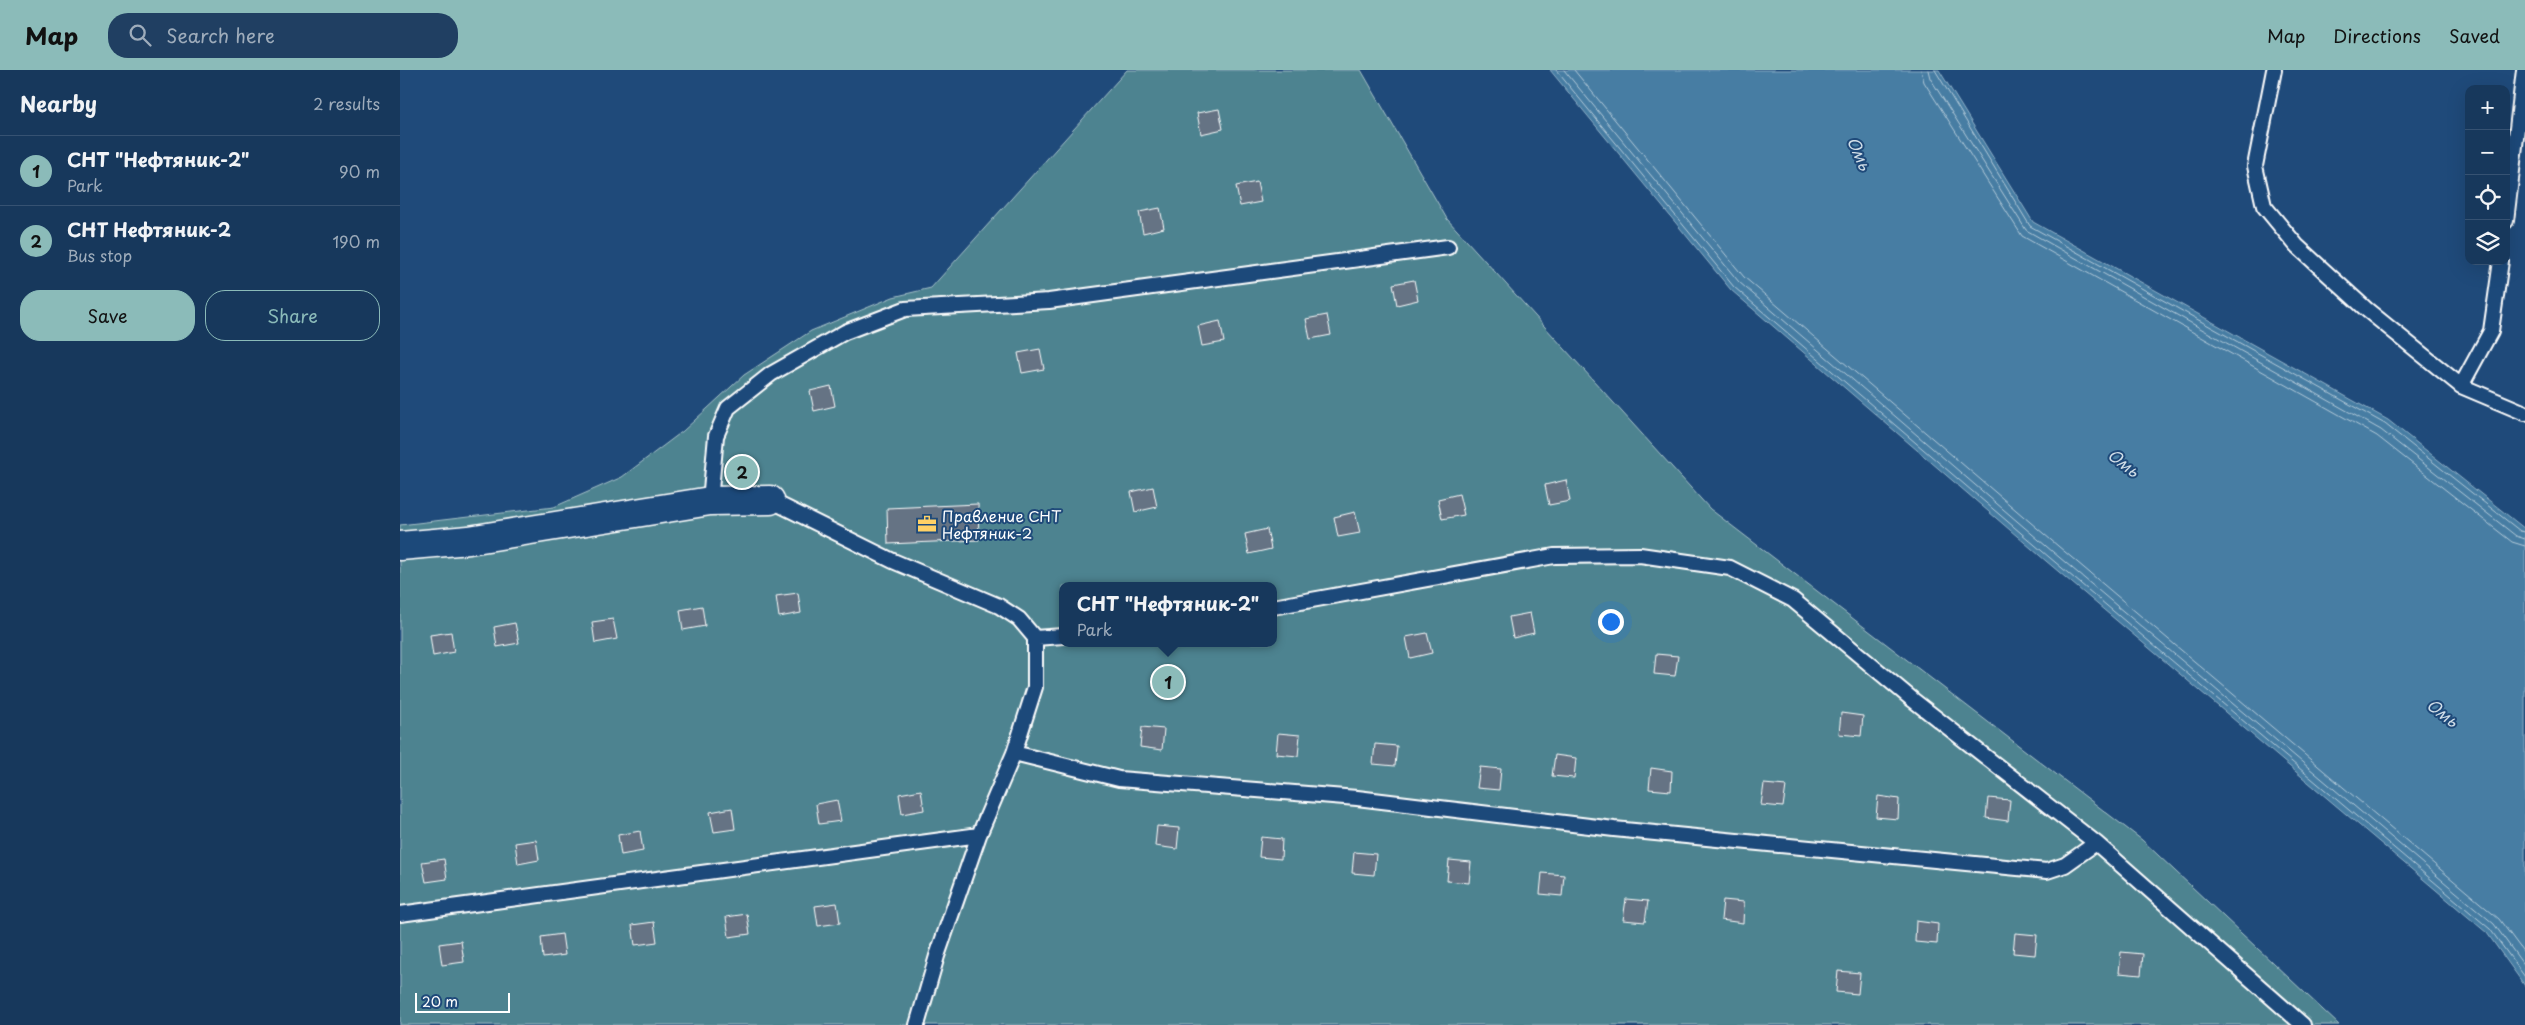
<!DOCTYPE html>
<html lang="en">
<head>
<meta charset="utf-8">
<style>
  :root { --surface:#17385c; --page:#203f62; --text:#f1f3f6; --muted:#9eacbb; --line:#365272; --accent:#8bbbb9 }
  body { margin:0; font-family:"Playpen Sans",sans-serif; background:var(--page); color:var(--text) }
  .controls { position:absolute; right:15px; top:15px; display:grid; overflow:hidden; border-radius:10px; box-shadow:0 5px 20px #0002 }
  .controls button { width:45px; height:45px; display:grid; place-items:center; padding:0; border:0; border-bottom:1px solid var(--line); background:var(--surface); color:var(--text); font:25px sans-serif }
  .scale { position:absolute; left:15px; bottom:12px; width:95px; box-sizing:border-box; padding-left:5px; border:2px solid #fff; border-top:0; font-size:14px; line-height:18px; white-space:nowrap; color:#fff; -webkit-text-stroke:4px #1f4a7a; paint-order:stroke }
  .you { position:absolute; left:1210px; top:551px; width:18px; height:18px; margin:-12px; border:4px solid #fff; border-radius:50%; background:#1a73e8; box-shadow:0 0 0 8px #1a73e833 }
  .badge { display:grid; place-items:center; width:32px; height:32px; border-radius:50%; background:var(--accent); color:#111; font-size:16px; font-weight:700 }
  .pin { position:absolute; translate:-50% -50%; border:2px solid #fff; box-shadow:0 1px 5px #0006 }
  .popup { position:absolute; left:659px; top:512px; width:218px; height:65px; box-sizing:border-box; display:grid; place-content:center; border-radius:10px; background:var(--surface); filter:drop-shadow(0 1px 4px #0005); font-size:16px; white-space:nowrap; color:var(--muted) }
  .popup b { font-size:19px; color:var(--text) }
  .popup::after { content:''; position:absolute; left:50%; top:100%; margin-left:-10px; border:10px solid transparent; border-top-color:var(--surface) }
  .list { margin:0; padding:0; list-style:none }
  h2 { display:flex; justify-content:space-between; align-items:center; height:65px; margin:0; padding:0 20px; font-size:21px }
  h2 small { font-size:16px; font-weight:400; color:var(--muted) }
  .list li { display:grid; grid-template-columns:32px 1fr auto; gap:15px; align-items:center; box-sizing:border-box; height:70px; padding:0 20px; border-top:1px solid var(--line) }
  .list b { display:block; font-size:19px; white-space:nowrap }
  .list p { margin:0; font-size:16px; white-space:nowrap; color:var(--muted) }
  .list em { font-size:16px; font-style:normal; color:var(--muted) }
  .actions { display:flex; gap:10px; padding:15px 20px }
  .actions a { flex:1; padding:11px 0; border:1px solid var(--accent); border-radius:20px; text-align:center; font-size:18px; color:var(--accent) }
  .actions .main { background:var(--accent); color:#111 }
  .icon { flex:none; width:28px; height:28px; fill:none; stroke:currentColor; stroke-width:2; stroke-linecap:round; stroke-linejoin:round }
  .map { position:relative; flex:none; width:2125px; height:955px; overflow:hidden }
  header { display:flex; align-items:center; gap:30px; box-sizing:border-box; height:70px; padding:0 25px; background:var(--accent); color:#111 }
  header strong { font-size:24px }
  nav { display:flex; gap:28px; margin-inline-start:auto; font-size:18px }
  .search { width:350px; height:45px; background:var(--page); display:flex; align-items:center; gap:12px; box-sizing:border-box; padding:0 18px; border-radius:20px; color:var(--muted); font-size:19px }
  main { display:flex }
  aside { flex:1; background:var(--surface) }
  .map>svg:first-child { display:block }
  .green { fill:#4d8390; stroke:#a6c1c8; fill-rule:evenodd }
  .water { fill:#467da3; stroke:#90b1c8 }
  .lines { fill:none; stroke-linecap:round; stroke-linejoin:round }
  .shore { stroke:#b5cbda; stroke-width:1 }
  .building { fill:#657384; stroke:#fff }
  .service-casing { stroke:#fff; stroke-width:18 }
  .minor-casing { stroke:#fff; stroke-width:31 }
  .service { stroke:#1f4a7a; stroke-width:14 }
  .minor { stroke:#1f4a7a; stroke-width:28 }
  .labels { text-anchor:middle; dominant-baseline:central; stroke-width:4; stroke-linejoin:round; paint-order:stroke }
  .poi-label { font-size:15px; fill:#fff; stroke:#1f4a7a; text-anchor:start }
  .water-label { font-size:16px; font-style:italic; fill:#d1dee8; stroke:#1f4a7a }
</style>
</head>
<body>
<header>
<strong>Map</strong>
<div class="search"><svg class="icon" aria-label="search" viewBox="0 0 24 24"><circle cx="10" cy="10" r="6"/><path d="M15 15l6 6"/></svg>Search here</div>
<nav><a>Map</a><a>Directions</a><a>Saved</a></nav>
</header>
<main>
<aside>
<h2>Nearby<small>2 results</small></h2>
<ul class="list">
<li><span class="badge">1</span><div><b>СНТ &quot;Нефтяник-2&quot;</b><p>Park</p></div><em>90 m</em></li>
<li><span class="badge">2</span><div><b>СНТ Нефтяник-2</b><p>Bus stop</p></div><em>190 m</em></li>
</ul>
<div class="actions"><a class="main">Save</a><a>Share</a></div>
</aside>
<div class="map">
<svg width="2125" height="955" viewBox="0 0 2125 955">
  <rect width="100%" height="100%" fill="#1f4a7a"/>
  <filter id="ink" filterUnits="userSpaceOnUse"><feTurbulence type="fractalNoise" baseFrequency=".02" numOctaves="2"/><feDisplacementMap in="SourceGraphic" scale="10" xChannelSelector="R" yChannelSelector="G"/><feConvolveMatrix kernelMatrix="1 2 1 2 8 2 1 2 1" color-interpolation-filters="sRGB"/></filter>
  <g filter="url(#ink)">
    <path class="green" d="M727,0h234l86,149 263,290 432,331 197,185h-1939v-500l154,-18 68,-30 61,-46 61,-56 67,-44 82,-34 38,-9zM663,516h210v57h-210z"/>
    <path class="water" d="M1150,0h389l94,152 355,198 137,109v457l-38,-53 -441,-372 -315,-271z"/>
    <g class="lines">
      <path class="shore" d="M1156,0l178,217 315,270 441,372 35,48
        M1164,0l175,212 314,270 441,372 31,43
        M1174,0l170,207 314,269 441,373 26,35
        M1521,0l3,12 98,154 355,200 135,106 13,4
        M1528,0l2,8 96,152 355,200 135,106 9,3
        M1535,0l95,156 355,198 135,107 5,1"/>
    </g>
    <path class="building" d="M819,39l4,20 -22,5 -4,-21z
      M857,112l4,20 -21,4 -4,-20z
      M760,138l4,20 -21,5 -4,-21z
      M1014,210l4,20 -21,5 -4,-21z
      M927,245l4,20 -21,4 -4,-20z
      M820,251l4,21 -22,4 -4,-20z
      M640,279l4,20 -22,4 -4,-20z
      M431,316l4,20 -21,5 -4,-20z
      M1166,410l4,21 -21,4 -4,-20z
      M753,417l4,20 -22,5 -4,-20z
      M1059,424l5,21 -22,4 -4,-20z
      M578,434l1,36 -91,4 -1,-36z
      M955,442l5,21 -22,4 -4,-20z
      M867,459l4,20 -22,5 -4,-20z
      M398,523l3,20 -22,4 -3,-21z
      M302,536l3,20 -22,4 -3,-20z
      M1130,543l4,20 -21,5 -4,-21z
      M213,549l4,20 -22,4 -3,-21z
      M115,553l4,20 -22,4 -3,-20z
      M51,562l3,20 -21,4 -3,-21z
      M1027,563l5,20 -22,5 -4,-21z
      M1256,584l22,2 -3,20 -21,-2z
      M1441,643l22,3 -2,20 -22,-2z
      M742,657l22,2 -2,21 -22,-3z
      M878,663l22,2 -2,21 -22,-2z
      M975,674l22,2 -2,20 -22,-2z
      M1155,685l21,3 -2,20 -22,-2z
      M1080,697l21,2 -2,21 -22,-2z
      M1251,698l21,3 -1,20 -22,-2z
      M1364,714l22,2 -3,21 -22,-2z
      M521,720l3,20 -22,4 -3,-20z
      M1478,726l21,3 -1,20 -22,-2z
      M1588,728l22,2 -2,21 -22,-3z
      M437,730l4,21 -22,3 -3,-20z
      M332,738l3,21 -21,3 -4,-20z
      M757,756l22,2 -2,21 -22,-3z
      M240,761l3,20 -22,4 -3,-20z
      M861,767l21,2 -1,20 -22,-2z
      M136,770l3,20 -21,4 -3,-21z
      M954,782l22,2 -2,21 -22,-2z
      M44,789l3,20 -21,3 -4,-20z
      M1049,790l22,2 -2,21 -22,-2z
      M1142,803l22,2 -2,21 -22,-2z
      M1226,829l22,2 -3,21 -22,-2z
      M1323,830l21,2 -1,21 -22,-3z
      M437,833l3,20 -22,3 -3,-20z
      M347,844l3,20 -21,3 -3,-20z
      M1516,851l22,3 -1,20 -22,-2z
      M254,852l3,20 -22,3 -3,-20z
      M1615,863l22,2 -2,20 -22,-2z
      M162,864l3,21 -22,3 -2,-21z
      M61,871l3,21 -22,3 -3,-21z
      M1721,882l22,2 -2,21 -22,-2z
      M1438,901l22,2 -2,21 -22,-2z"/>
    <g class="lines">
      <g class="service-casing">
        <path id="service" d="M1874,0l-19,96 9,40 33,40 69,63 95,77 64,27
          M2106,151l18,-151
          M2061,316l30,-55 10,-70
          M370,430l123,61 106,45 20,13 16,19v49l-21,66 -35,82 -42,121 -20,69
          M310,431l6,-65 12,-28 43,-34 74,-42 60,-23 144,-8 399,-54
          M873,537l281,-51 86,-1 90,13 63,32 120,100 183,143 207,182
          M635,568l28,-2
          M614,683l105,26 238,19 257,31 433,42 18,-6 31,-22
          M0,844l579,-79"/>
      </g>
      <g class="minor-casing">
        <path id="minor" d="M0,476l69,-6 241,-39 60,-1"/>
      </g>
      <use href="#service" class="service"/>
      <use href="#minor" class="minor"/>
    </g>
  </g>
  <defs>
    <g id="office-bare" transform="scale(1.5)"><path d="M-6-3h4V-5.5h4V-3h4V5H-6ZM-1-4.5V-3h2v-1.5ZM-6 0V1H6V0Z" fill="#ffd166" stroke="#1f4a7a" stroke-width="2.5" paint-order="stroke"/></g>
  </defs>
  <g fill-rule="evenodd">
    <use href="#office-bare" x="527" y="454"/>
  </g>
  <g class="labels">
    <g class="poi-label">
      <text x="542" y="445">Правление СНТ<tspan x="542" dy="17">Нефтяник-2</tspan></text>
    </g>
    <g class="water-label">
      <text transform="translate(1460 83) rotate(67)">Омь</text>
      <text transform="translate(1724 392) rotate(38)">Омь</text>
      <text transform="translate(2043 642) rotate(38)">Омь</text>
    </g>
  </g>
</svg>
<div class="controls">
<button>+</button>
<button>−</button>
<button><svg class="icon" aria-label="locate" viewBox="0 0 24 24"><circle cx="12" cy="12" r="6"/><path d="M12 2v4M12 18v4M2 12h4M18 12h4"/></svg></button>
<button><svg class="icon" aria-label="layers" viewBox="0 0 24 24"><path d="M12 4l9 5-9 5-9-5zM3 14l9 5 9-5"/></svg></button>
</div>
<div class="scale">20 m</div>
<div class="you"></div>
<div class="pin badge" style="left:768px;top:612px">1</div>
<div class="popup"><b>СНТ &quot;Нефтяник-2&quot;</b>Park</div>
<div class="pin badge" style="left:342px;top:402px">2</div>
</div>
</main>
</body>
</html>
